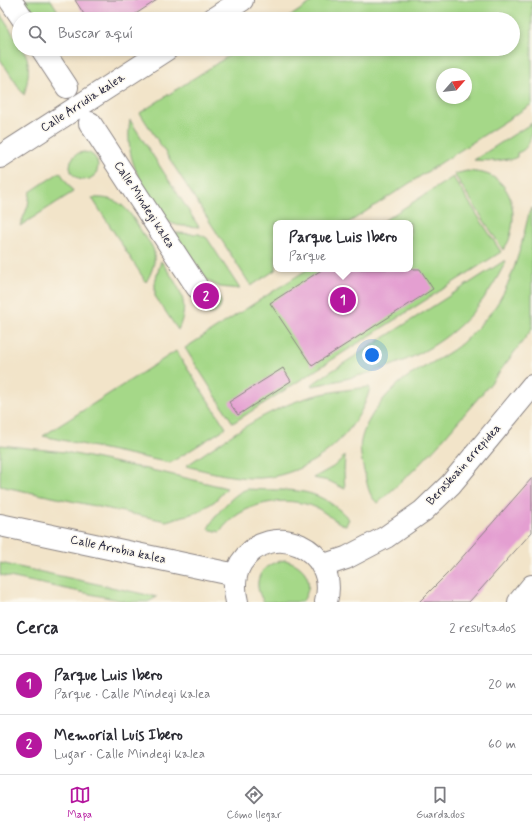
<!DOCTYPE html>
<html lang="es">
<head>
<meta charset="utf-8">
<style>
  :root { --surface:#fff; --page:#f2f2f3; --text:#2b2b33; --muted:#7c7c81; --line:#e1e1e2; --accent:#b5179e }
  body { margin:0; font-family:Mynerve,sans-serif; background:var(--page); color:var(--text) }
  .compass { position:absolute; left:436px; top:68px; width:36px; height:36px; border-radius:50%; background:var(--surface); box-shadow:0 2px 6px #0003; rotate:62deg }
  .you { position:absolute; left:372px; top:355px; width:14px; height:14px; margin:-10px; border:3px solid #fff; border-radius:50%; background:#1a73e8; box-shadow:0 0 0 6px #1a73e833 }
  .badge { display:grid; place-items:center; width:26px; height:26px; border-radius:50%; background:var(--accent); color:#fff; font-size:13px; font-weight:700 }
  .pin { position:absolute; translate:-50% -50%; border:2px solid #fff; box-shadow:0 1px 4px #0006 }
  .popup { position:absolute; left:273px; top:220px; width:140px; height:52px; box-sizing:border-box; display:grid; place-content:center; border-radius:8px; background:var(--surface); filter:drop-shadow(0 1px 3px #0005); font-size:13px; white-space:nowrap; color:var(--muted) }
  .popup b { font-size:15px; color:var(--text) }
  .popup::after { content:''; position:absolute; left:50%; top:100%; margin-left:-8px; border:8px solid transparent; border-top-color:var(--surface) }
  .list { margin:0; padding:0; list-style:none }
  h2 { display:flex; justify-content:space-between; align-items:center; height:52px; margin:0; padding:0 16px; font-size:17px }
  h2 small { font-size:13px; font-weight:400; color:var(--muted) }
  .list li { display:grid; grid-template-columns:26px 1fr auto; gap:12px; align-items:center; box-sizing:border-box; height:60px; padding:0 16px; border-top:1px solid var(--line) }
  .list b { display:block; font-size:15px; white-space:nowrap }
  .list p { margin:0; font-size:13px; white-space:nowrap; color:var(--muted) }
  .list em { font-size:13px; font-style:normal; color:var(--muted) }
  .icon { flex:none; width:22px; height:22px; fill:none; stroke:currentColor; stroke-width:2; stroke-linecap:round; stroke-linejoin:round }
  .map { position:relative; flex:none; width:532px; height:602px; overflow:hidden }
  .search { position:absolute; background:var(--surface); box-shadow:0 2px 6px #0003; left:12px; right:12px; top:12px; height:44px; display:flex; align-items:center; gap:10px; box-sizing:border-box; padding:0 14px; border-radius:22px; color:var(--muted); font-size:15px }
  .sheet { height:172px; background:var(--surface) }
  nav { display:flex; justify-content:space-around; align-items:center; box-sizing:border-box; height:56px; border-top:1px solid var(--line); background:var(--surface); font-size:11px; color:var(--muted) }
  nav a { display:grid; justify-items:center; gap:2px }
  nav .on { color:var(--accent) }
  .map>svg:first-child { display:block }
  .green { fill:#a5d888; stroke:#647d62; fill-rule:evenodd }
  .building { fill:#e49fd1 }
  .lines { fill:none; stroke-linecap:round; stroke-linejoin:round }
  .minor-casing { stroke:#8a8382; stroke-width:24 }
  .minor { stroke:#fff; stroke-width:22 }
  .labels { text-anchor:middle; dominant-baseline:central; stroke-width:3; stroke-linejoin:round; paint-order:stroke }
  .street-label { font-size:12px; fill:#22223b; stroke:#fbf7ec }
</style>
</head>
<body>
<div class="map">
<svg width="532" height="602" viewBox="0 0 532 602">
  <rect width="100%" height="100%" fill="#fbf7ec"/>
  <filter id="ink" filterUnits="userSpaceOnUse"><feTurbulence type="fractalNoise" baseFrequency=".025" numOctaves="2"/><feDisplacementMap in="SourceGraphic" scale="8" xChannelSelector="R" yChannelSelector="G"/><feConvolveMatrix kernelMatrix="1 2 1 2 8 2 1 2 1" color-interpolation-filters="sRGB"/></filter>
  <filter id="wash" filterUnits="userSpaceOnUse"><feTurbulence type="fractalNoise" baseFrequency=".012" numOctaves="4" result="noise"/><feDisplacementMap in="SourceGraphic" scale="16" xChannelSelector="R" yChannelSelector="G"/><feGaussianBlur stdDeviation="0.9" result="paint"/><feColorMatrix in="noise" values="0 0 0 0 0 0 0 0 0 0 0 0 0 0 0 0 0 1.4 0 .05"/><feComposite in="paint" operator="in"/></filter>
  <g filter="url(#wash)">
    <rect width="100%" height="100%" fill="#f2e4c9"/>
    <path class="green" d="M22,0h29l12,19h-29z
      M315,0h217v104l-184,119h-72v46h1l-26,17 -111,-173 99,-64h274v-30h-227zM442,74h24v24h-24z
      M0,14l19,29v6h4c9,14 5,31 1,46l-24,-36z
      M130,120l69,107c-9,-1 -21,0 -30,-5 -6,-4 -10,-13 -15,-20 -18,-26 -29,-49 -24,-82z
      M532,123c0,11 -1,26 -15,30v4l-7,3 -2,-1 -12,2 -22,-1z
      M70 166a14 14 0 1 1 28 0a14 14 0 1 1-28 0Z
      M467,171c7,1 15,1 22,4 25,11 28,41 20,65 -1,3 -4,7 -6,10l-49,-76z
      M60,172l13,20 -53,34 8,-20 2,-14z
      M453,177l48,75 -268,171 -48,-75 123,-79h102v-46h-30z
      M92,198c30,-2 37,13 51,36 4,5 10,12 11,18 2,10 -3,22 -8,30z
      M532,207v122l-41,54 -54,63 -22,23 -37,34c-10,-6 -11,-22 -14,-32 -2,-10 -5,-21 -3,-30 5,-24 28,-52 48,-65 14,-9 30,-16 44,-26 11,-7 26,-24 35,-34 23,-26 33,-69 41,-103z
      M175,233l24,1 8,4 33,51 -20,-2 -12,-6z
      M161,261c4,5 7,11 11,16 12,19 16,31 6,53l-23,-34v-14z
      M504,261h2c-42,87 -106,108 -194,125l-1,-1 16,-11z
      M199 303a11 11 0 1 1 22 0a11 11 0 1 1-22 0Z
      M176,351l50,77 -56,35 -127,-27z
      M369,387l1,1c-12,47 -60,87 -109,90 -25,1 -51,-6 -75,-12 37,-25 74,-53 117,-67 21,-7 43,-9 66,-12z
      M0,445l65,7 100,21 62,15 -12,13 -17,11 -32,9 -166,-35z
      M345,456l-1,16 1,17 -16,-8 -16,-3 20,-11z
      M248,489c44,3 66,-6 101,30l-3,6c-7,0 -21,-13 -29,-17 -31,-14 -77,-6 -97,24l-12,-3c5,-12 27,-38 40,-40z
      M285,560c21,5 31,23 17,42h-38c-14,-20 -3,-39 21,-42z
      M0,563l157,34 -9,5h-20l-128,-27z"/>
    <g id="blocks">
      <path class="building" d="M75,0h82l-29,19h-41z
        M323,269h97l13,20 -121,77 -42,-63z
        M283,368l8,13 -53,34 -9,-13z
        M532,478v54l-52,58 -11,12h-50l31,-31z"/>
    </g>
  </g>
  <g filter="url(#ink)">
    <use href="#blocks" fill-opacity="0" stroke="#8a8382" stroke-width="1"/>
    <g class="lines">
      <g class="minor-casing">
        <path id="minor" d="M10,0l13,19
          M213,19l29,-19
          M42,49l25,38
          M90,123l107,164
          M0,157l167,-108
          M0,525l236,50
          M322,566l24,-8 40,-21 37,-26 28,-27 81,-98
          M237,602c-3,-12 -3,-27 4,-39 30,-46 99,-14 85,39
          M519,602l13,-16"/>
      </g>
      <use href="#minor" class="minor"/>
    </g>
  </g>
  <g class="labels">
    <g class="street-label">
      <text transform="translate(83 103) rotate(-33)">Calle Arridia kalea</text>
      <text transform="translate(144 205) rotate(57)">Calle Mindegi kalea</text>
      <text transform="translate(464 465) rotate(-48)">Beraskoain errepidea</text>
      <text transform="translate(118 550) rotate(12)">Calle Arrobia kalea</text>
    </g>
  </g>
</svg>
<svg class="compass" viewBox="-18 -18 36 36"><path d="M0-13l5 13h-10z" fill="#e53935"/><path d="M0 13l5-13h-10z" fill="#7c7c81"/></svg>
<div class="you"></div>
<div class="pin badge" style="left:343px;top:300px">1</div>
<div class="popup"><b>Parque Luis Ibero</b>Parque</div>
<div class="pin badge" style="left:206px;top:296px">2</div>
<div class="search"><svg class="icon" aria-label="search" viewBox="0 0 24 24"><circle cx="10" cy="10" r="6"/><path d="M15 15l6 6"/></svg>Buscar aquí</div>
</div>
<section class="sheet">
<h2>Cerca<small>2 resultados</small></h2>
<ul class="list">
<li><span class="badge">1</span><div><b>Parque Luis Ibero</b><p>Parque · Calle Mindegi kalea</p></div><em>20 m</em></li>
<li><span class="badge">2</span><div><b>Memorial Luis Ibero</b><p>Lugar · Calle Mindegi kalea</p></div><em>60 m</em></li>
</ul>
</section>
<nav>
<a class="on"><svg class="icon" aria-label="map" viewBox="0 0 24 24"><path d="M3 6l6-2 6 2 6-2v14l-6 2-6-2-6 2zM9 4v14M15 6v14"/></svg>Mapa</a>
<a><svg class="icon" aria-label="directions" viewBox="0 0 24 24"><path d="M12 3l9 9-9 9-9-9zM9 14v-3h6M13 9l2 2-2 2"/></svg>Cómo llegar</a>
<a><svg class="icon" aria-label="saved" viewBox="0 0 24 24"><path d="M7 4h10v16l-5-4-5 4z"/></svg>Guardados</a>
</nav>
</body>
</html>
